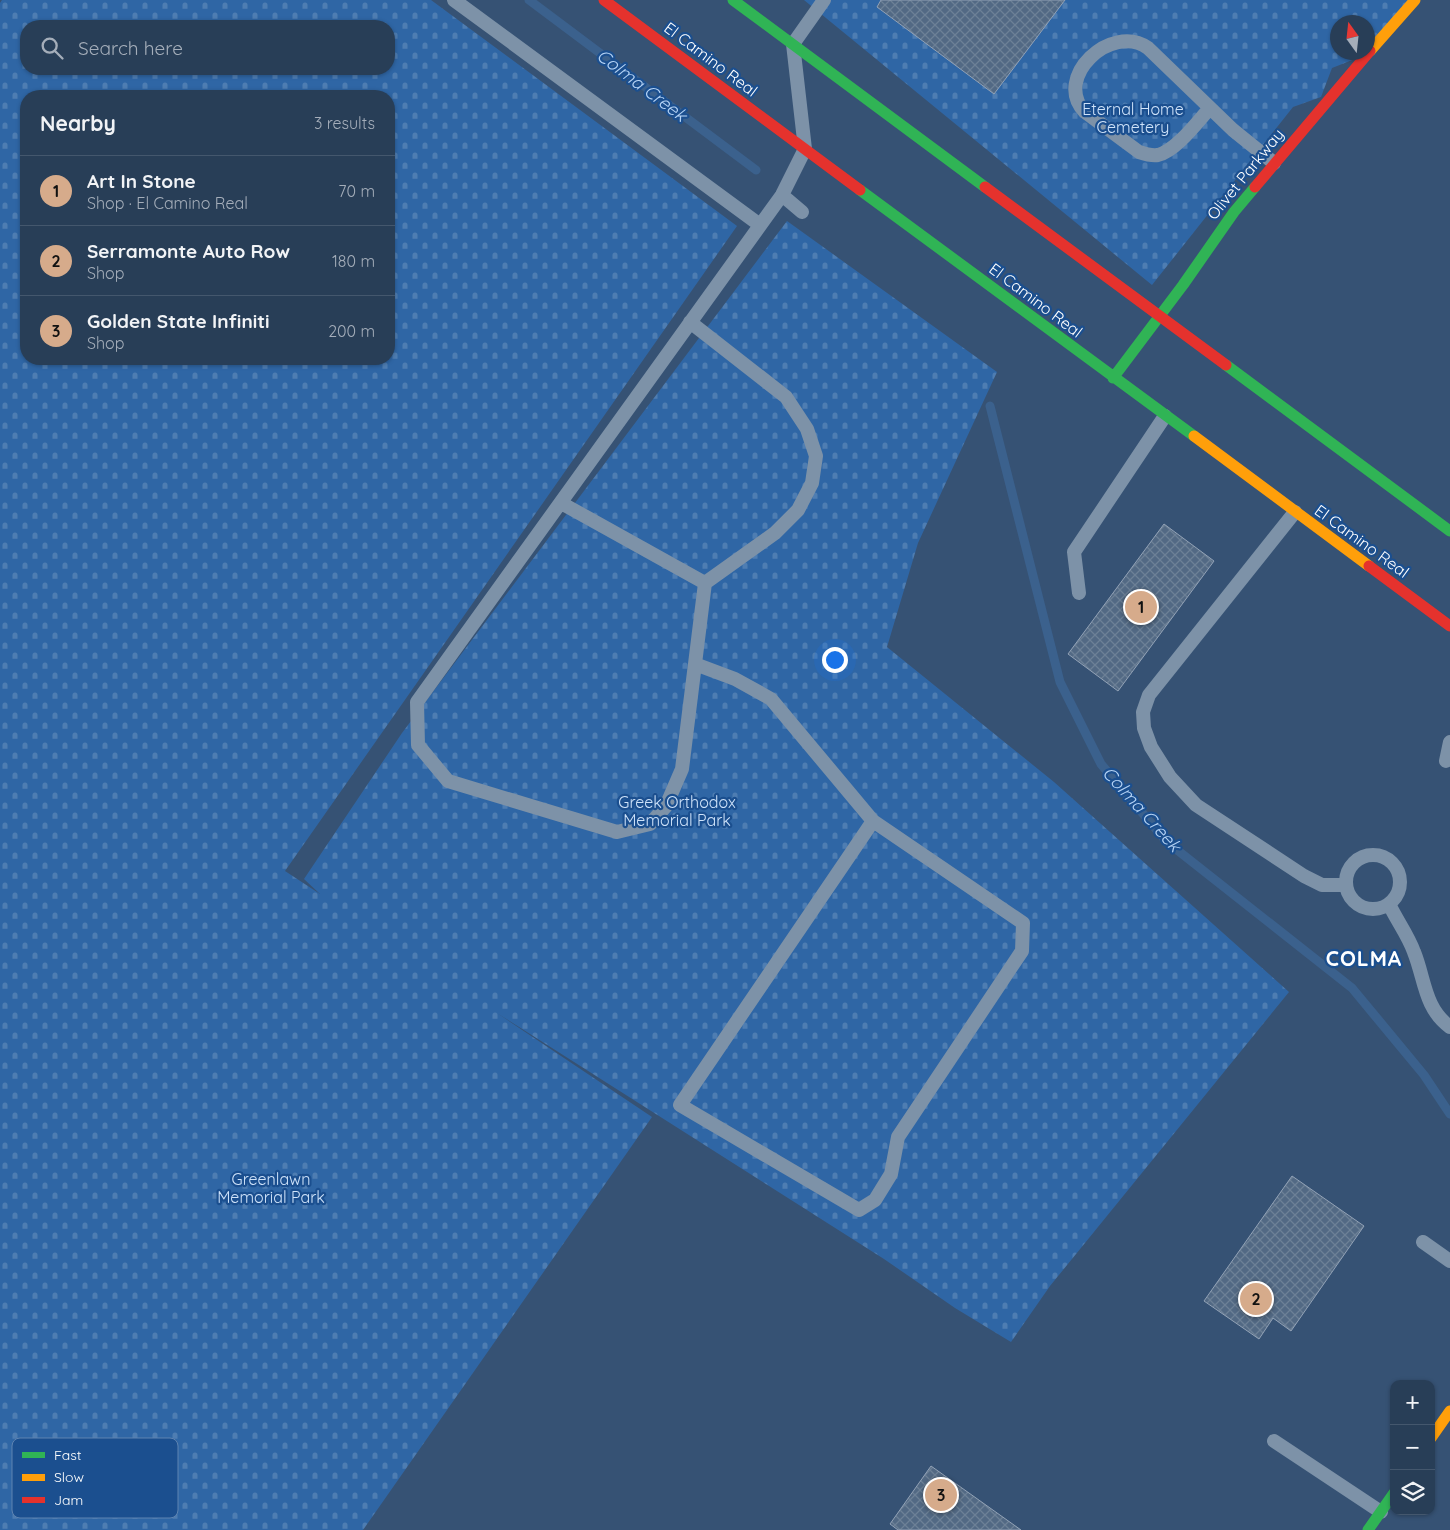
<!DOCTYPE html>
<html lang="en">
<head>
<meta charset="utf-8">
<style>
  :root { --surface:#283e57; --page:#30455d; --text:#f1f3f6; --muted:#a5aeba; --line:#44576d; --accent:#d6ab8b }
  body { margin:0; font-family:Quicksand,sans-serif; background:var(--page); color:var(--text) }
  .controls { position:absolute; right:15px; bottom:15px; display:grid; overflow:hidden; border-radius:10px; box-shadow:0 1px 4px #0004 }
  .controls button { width:45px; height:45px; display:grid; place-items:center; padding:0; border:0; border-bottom:1px solid var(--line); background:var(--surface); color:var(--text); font:25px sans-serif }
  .compass { position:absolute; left:1330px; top:15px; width:45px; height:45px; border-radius:50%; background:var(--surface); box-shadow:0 1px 4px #0004; rotate:345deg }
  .you { position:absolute; left:834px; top:659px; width:18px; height:18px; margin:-12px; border:4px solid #fff; border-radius:50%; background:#1a73e8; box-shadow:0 0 0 8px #1a73e833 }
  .badge { display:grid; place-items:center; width:32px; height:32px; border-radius:50%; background:var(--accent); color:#111; font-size:16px; font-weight:700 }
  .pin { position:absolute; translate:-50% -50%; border:2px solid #fff; box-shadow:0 1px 5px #0006 }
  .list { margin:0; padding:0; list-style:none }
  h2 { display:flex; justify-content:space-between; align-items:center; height:65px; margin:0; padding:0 20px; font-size:21px }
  h2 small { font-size:16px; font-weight:400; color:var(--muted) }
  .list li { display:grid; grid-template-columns:32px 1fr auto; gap:15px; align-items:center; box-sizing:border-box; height:70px; padding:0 20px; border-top:1px solid var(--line) }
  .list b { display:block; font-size:19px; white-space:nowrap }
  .list p { margin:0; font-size:16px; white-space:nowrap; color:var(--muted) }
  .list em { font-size:16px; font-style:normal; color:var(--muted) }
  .icon { flex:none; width:28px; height:28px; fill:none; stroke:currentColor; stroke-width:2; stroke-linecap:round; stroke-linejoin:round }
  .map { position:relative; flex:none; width:1450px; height:1530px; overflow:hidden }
  .search { position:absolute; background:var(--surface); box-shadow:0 1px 4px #0004; left:20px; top:20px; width:375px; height:55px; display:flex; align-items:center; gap:12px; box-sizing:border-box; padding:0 18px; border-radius:20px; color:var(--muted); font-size:19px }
  .panel { position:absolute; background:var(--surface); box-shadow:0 1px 4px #0004; left:20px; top:90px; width:375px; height:275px; border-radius:20px }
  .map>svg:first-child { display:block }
  .cemetery { fill:url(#cemetery-stones); fill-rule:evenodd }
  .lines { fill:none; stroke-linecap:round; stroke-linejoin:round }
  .stream { stroke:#3b618d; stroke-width:9 }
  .building { fill:url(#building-cross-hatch); stroke:#92a2b6 }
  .lane { stroke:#7d92a8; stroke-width:14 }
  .fast { stroke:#30b455; stroke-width:11 }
  .slow { stroke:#ff9f0a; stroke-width:11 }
  .jam { stroke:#e5322d; stroke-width:11 }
  .labels { text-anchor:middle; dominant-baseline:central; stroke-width:4.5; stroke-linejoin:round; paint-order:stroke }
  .street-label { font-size:16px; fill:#fff; stroke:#1b4f8f }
  .park-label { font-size:16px; fill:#cfe3fa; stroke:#1b4f8f }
  .water-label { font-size:18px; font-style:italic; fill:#b5d3f5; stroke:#1b4f8f }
  .district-label { font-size:21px; font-weight:bold; letter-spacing:1px; fill:#fff; stroke:#1b4f8f }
  .key { fill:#1b4f8f; stroke:#5f84b1; stroke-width:1 }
  .key-label { font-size:14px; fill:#fff }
</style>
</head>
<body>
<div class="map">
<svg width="1450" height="1530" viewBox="0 0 1450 1530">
  <defs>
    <pattern id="cemetery-stones" width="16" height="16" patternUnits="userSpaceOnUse" patternTransform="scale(1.25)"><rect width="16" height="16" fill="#2f66a5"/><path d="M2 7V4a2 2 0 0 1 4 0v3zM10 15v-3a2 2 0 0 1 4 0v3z" fill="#4e7db2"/></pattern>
    <pattern id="building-cross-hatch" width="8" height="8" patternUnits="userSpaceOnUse" patternTransform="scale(1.25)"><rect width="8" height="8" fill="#526984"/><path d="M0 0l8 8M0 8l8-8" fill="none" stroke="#6c8096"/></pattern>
  </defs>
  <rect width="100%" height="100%" fill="#365274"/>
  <path class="cemetery" d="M2,0h429l306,226 -452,645 35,23 -16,-15 98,-146 385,-512 210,151 -79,171 -31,104 167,135 235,210 -239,294 -39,56 -56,-34 -71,-49 -387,-246 155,104 -289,413h-363v-1527zM26,26h363v43h-363zM26,96h363v263h-363z
    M804,0h610l-46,47v-25h-30v30l25,1 -3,4 -28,11 -11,29 -28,10 -141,178z"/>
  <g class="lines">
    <path class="stream" d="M529,0l227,170
      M990,406l70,276 41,82 66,78 185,146 72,87 26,39"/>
  </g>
  <path class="building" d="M881,0h184l-71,94 -117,-87z
    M1164,524l50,37 -96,130 -50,-37z
    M1292,1176l72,50 -73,105 -18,-13 -14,21 -55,-38z
    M931,1466l90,64h-123l-8,-6z"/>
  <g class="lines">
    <path class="lane" d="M454,0l306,225
      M1210,108c-12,13 -34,43 -52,47 -6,1 -13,-1 -19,-3l-54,-40c-33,-34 26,-90 63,-64l85,82 41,33
      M782,195l20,17
      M690,322l96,75 21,32 9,27 -4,27 -14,27 -23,23 -70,50 -23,186 -16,37 -16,18 -33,8 -169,-51 -30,-36 -1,-43 365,-507 23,-46 -12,-105 31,-44
      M561,503l144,80
      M1295,512l-146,183 -6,17 1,16 7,19 19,30 26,28 108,71 18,9h23
      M1079,593l-5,-41 91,-136
      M695,664l40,15 36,20 102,122 150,102 -1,28 -124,186 -7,37 -16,26 -16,10 -179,-105 193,-284
      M1446,761l4,-19
      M1346 882a27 27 0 1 1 54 0a27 27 0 1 1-54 0Z
      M1389,904c8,17 19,31 25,48 11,27 10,56 36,75
      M1423,1242l27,19
      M1274,1441l107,71"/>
    <path class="fast" d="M733,0l252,187
      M860,190l334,246
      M1226,365l224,166
      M1113,378l70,-93 51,-73 21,-25
      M1368,1530l26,-37"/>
    <path class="slow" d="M1370,51l45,-51
      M1194,436l175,130
      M1431,1438l19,-27"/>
    <path class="jam" d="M604,0l256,190
      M985,187l241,178
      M1255,187l115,-136
      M1369,566l81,60"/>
  </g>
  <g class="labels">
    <g class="street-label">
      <text transform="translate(711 59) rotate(37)">El Camino Real</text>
      <text transform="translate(1245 174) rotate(-51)">Olivet Parkway</text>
      <text transform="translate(1036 300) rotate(37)">El Camino Real</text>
      <text transform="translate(1362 541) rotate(36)">El Camino Real</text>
    </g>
    <g class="park-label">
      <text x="1133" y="109">Eternal Home<tspan x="1133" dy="18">Cemetery</tspan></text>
      <text x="677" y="802">Greek Orthodox<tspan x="677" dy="18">Memorial Park</tspan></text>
      <text x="271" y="1179">Greenlawn<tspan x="271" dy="18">Memorial Park</tspan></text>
    </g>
    <g class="water-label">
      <text transform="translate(642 85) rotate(37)">Colma Creek</text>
      <text transform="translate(1142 809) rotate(48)">Colma Creek</text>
    </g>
    <g class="district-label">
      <text x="1364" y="958">COLMA</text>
    </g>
  </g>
  <rect x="12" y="1438" width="166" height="80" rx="8" class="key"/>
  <rect x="22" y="1452" width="23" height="6" fill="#30b455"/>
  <rect x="22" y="1474" width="23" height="7" fill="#ff9f0a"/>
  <rect x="22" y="1497" width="23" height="6" fill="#e5322d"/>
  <g class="key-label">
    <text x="54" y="1460">Fast</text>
    <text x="54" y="1482">Slow</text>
    <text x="54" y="1505">Jam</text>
  </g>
</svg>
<div class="controls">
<button>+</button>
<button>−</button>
<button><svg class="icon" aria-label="layers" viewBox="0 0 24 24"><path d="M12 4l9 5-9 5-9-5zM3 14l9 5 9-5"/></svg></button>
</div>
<svg class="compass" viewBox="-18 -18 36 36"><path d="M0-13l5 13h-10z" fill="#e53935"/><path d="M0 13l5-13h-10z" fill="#a5aeba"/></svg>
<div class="you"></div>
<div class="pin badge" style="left:1141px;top:607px">1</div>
<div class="pin badge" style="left:1256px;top:1299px">2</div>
<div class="pin badge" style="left:941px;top:1495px">3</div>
<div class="search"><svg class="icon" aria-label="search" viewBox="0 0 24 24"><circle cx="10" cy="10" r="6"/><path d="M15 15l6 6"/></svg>Search here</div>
<section class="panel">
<h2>Nearby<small>3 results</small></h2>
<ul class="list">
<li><span class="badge">1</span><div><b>Art In Stone</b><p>Shop · El Camino Real</p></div><em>70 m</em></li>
<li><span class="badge">2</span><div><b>Serramonte Auto Row</b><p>Shop</p></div><em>180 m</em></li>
<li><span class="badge">3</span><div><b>Golden State Infiniti</b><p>Shop</p></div><em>200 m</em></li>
</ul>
</section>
</div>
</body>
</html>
